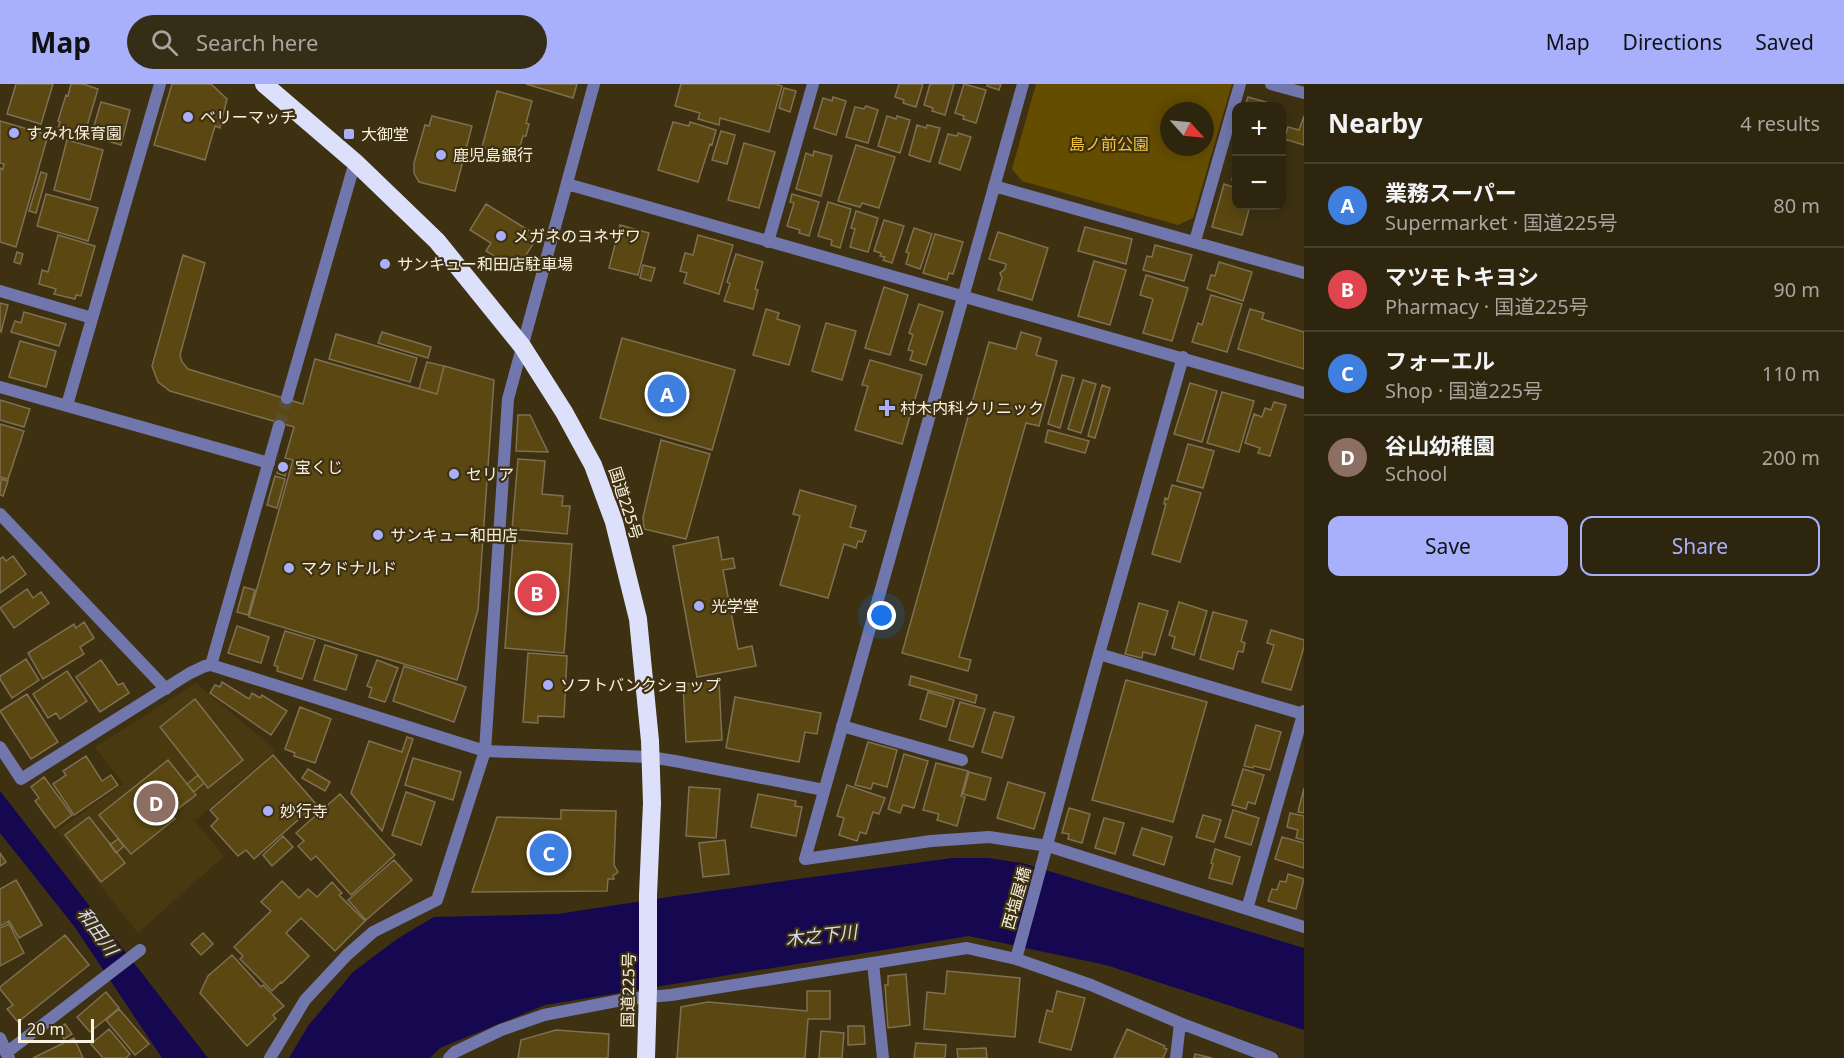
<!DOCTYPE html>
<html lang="en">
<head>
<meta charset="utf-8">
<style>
  :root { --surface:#2e250e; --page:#362d17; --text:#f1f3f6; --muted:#a7a59e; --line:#49422e; --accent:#a8b0fc }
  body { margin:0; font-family:"Noto Sans","Noto Sans JP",sans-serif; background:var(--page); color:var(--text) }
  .controls { position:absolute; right:18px; top:18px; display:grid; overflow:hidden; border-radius:12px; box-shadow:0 3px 15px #0003 }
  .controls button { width:54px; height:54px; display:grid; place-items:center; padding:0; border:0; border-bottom:2px solid var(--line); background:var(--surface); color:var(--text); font:30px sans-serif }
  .compass { position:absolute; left:1160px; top:18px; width:54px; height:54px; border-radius:50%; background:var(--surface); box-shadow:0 3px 15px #0003; rotate:117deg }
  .scale { position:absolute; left:18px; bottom:15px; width:76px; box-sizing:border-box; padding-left:6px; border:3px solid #faf2e0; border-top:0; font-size:16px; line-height:21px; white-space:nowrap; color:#faf2e0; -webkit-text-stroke:4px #3d3112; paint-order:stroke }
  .you { position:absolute; left:882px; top:532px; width:21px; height:21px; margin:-15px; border:4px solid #fff; border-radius:50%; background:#1a73e8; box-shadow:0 0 0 9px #1a73e833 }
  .badge { display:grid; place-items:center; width:39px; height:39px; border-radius:50%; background:var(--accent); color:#fff; font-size:20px; font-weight:700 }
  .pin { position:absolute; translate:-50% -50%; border:3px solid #fff; box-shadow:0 2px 6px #0006 }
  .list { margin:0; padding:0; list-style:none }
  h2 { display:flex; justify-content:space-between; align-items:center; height:78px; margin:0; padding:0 24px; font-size:26px }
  h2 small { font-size:20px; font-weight:400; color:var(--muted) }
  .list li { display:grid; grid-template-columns:39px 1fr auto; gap:18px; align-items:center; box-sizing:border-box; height:84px; padding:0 24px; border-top:2px solid var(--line) }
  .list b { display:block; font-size:22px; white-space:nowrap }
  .list p { margin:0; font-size:20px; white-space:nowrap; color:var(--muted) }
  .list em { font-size:20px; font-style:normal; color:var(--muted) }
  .actions { display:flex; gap:12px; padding:18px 24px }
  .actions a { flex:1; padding:14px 0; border:2px solid var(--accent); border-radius:12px; text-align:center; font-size:21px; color:var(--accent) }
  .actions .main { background:var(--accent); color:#111 }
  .icon { flex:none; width:33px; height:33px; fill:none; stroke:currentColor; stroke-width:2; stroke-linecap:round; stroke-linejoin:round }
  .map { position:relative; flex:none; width:1304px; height:974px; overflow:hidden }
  header { display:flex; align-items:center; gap:36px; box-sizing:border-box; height:84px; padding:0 30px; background:var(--accent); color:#111 }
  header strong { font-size:28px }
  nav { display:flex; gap:33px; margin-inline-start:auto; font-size:21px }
  .search { width:420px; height:54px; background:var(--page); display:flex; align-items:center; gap:15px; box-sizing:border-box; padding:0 21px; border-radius:33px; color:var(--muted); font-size:22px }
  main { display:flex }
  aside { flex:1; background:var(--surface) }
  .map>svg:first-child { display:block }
  .built { fill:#483911 }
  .green { fill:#654d00; fill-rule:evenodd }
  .water { fill:#150851 }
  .building { fill:#5a4712; stroke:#7e7050; stroke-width:1.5 }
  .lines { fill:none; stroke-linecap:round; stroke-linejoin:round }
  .street-tunnel { stroke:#594e31; stroke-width:12; stroke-dasharray:12 6; stroke-linecap:butt }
  .lane { stroke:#7177ac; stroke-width:12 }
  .street { stroke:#7177ac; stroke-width:12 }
  .highway { stroke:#dce0fa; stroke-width:18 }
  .poi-dot { fill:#a8b0fc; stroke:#3d3112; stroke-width:2 }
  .labels { text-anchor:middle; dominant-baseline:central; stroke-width:4.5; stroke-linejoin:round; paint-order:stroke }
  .poi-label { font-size:16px; fill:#faf2e0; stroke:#3d3112; text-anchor:start }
  .park-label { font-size:16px; fill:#f3c440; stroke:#3d3112 }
  .street-label { font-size:16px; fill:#faf2e0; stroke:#3d3112 }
  .water-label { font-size:18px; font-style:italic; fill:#d8dcf2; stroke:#3d3112 }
</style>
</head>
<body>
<header>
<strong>Map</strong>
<div class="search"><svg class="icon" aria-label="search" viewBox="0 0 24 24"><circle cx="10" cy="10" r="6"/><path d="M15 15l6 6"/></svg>Search here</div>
<nav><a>Map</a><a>Directions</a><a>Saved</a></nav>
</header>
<main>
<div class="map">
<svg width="1304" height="974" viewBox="0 0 1304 974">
  <rect width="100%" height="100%" fill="#3d3112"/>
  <path class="built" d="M196,599l80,67 -81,71 29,35 -86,77 -81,-102 66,-47 -28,-37z"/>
  <path class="green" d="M1036,0h196l-39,134 -15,7 -156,-44 -10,-12zM1169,27h36v36h-36z"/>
  <path class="water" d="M0,707l208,267h-46l-88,-132 -74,-93z
    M952,774h36l34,5 282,85v82l-198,-65 -137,-29 -424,69 -105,43 -10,10h-141l19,-32 45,-54 44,-33 37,-22 123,-3 125,-19z"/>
  <path class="building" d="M16,0h37l-12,40 -34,-10z
    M71,0h12l15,5 -14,47 -26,-8 2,-6 -2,-1 8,-26 2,1z
    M172,0h39l16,15 -7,29 -5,-2 -10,34 -51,-15z
    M526,0h51l-4,14z
    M681,0h94l7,2 -13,46 -49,-14 -1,7 -21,-6 2,-6 -25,-7z
    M899,0h24l-7,23 -13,-4 1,-3 -9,-3z
    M930,0h24l-9,31 -13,-4 1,-3 -9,-3z
    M964,0l22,6 -10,33 -13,-4 1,-3 -9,-3z
    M987,0h14l-2,6 -12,-4z
    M784,4l12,3 -6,21 -11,-4z
    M497,7l35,10 -6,22 3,1 -3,12h-3l-6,21 -35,-10z
    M833,13l13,4 -10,34 -22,-7 9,-30 9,3z
    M1248,13l32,9h-35z
    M101,18l29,8 -9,35 -30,-9z
    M866,22l12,4 -10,33 -22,-6 9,-30 9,2z
    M432,32l40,10 -17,65 -36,-9 -5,-9v-10l11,-38 4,1z
    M887,32l9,3 1,-3 13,4 -10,33 -22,-7z
    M1304,32v29l-20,-6 4,-12 11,3z
    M0,37l48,14 -32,112 -16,-5v-74l3,1 1,-5 -4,-1z
    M673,38l16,4 1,-4 26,8 -4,15 -2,-1 -12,38 -40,-12z
    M917,41l9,3 1,-3 13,3 -10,34 -21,-7z
    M721,47l14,4 -8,29 -15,-4z
    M958,49l13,4 -11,33 -21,-7 9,-29 9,2z
    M67,56l36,10 -13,50 -36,-10z
    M744,59l31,9 -16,56 -31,-8z
    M856,61l39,12 -16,51 -17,-5 -2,4 -22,-6z
    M814,67l18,5 -11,40 -25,-7 10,-36 7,3z
    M1236,79v18l-4,-1z
    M41,88l6,2 -11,39 -7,-2z
    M1224,100l12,4v18h14l-8,29 -30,-8z
    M46,110l52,14 -10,33 -51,-15z
    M792,110l27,8 -10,34 -10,-3 1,-3 -13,-4 7,-23 -4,-1z
    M828,118l23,7 -11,39 -9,-3 1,-5 -14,-4z
    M486,120l52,32 -21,33 -31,-18 5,-8 -21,-13z
    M856,127l22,7 -10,34 -18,-5 5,-18 -4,-1z
    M884,136l20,6 -12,37 -9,-3 2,-3 -5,-1 1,-3 -7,-2z
    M620,141l29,8 -11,42 -29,-7z
    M1085,143l47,12 -6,25 -48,-13z
    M914,144l18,6 -12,35 -14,-5 3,-11 -3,-1z
    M998,148l50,16 -16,52 -34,-10 4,-12 -2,-5 5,-4 1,-5 -17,-5z
    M935,150l28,8 -10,32 -4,-1 -2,7 -24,-7z
    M58,151l37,11 -14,50 -5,-1 -1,4 -21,-5 2,-5 -17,-5 3,-14 6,2z
    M698,151l35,10 -14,49 -35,-11 3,-10 -7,-2 5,-18 8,2z
    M1155,161l37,10 -8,26 -41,-11 4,-14 5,1z
    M17,168l6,2 -3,10 -6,-2z
    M736,170l27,8 -8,27 3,1 -5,19 -29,-8 6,-17 -3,-2z
    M183,171l22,8 -25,92 2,7 6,7 115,35 12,-45 122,35 7,-28 50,14 -16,230 -21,70 -208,-63 44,-157 -8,-2 9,-31 -124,-36 -12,-9 -6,-16z
    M1094,177l32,9 -16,55 -32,-9z
    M1219,178l33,10 -9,29 -36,-12 4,-14 4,1z
    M643,181l12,3 -4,13 -11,-3z
    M1146,191l42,13 -16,53 -29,-8 10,-34 -13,-4z
    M884,203l24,8 -18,60 -25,-7z
    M1211,211l31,9 -15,48 -35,-10 6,-19 4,2z
    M0,219l8,2 -7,27 -1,-1z
    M919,220l24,8 -17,53 -16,-5 3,-9 -5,-1 5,-15 -4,-2z
    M766,225l13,4 -2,6 23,7 -11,39 -36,-10z
    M1250,225l14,4 -2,6 42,13v37l-66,-20z
    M24,228l42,12 -7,22 -48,-14 4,-11 6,2z
    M826,239l30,8 -14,49 -30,-9z
    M382,248l49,15 -3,11 -50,-15z
    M1021,248l20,6 -5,17 21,6 -18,65 -13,-3 -67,234 12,3 -3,11 -66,-18 87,-311 27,7z
    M336,250l81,24 -7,24 -81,-23z
    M622,254l113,32 -23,80 -112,-32z
    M20,257l36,10 -10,36 -37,-10z
    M870,276l52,15 -20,69 -47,-14 13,-44 -6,-1z
    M427,278l17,4 -7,28 -18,-5z
    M1062,291l12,3 -14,50 -12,-4z
    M1083,296l13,4 -15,49 -13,-4z
    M1190,299l27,8 -15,51 -28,-8z
    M1102,301l8,3 -15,50 -7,-2z
    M1222,308l32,9 -15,51 -32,-9z
    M0,316l30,9 -6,18 -24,-7z
    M1274,318l12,3 -16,51 -12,-3 2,-5 -15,-5 9,-29 8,3 3,-9 6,2z
    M518,331h12l18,37 -32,-1z
    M0,340l24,7 -16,48 -8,-2z
    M1048,346l41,11 -4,12 -40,-11z
    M661,356l49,14 -24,85 -42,-10 -1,-12z
    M1188,360l26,7 -11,37 -26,-7z
    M518,375l27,2 -3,33 21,2 -1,10h8l-3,28 -55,-5z
    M281,378l8,3 -4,11 -8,-3z
    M275,392l10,3 -8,29 -10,-3z
    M1,395l7,2 -5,15 -3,-1z
    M1172,401l29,8 -21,69 -28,-8 14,-50h-2l1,-6 3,1z
    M800,406l56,16 -6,21 16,4 -4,11 -4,-1 -2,7 -12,-4 -16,54 -48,-13 20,-69 -7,-2z
    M718,453l4,23 11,-2 2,10 -12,2 15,79 14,-3 4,20 -59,11 -24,-131z
    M513,456l59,4 -8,109 -59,-5z
    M13,472l13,18 -26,19v-34l3,-2 3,4z
    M244,503l11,3 -7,25 -11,-3z
    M27,505l6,9 8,-6 8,11 -35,25 -14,-20z
    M1179,518l28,9 -13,44 -22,-7 3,-11 -6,-2z
    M1139,519l29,8 -13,44 -12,-3 -1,6 -17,-4z
    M1213,528l34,9 -6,20 4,2 -2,9 -5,-1 -5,18 -33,-10z
    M84,538l10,16 -14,9 4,7 -41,25 -15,-26 46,-29 2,4z
    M237,542l32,11 -8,26 -33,-10z
    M1271,546l33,10v7l-13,43 -29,-8 12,-37 -7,-2z
    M285,547l30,9 -13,39 -25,-8 1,-4 -4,-2z
    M325,561l32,10 -11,35 -32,-10z
    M528,569l39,3 -3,61 -26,-1v7l-15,-1z
    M26,575l13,21 -27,18 -12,-19v-3z
    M101,576l17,25 5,-2 6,10 -29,19 -24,-35z
    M377,576l21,8 -13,34 -16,-5 3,-9 -5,-2z
    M404,582l62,21 -12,35 -61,-21z
    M67,587l20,30 -27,18 -4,-6 -8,5 -15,-24z
    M911,592l66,19 -2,8 -66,-18z
    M1126,596l81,22 -34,120 -81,-22z
    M222,598l27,17 3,-6 8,5 2,-3 25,16 -16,24 -61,-42 5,-8 5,2z
    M719,598l3,58 -36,2 -3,-58z
    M928,608l26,8 -8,27 -26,-8z
    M27,610l31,48 -27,17 -31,-48z
    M735,613l86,16 -4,21 -12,-2 -6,30 -73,-14z
    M195,615l48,61 -35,28 -48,-61z
    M960,618l25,7 -12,38 -24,-7z
    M300,623l31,12 -16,44 -21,-7 1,-3 -10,-4z
    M994,628l20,5 -12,41 -20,-6z
    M1256,641l25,7 -11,38 -16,-4 -1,2 -9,-2z
    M407,653l6,2 -31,92 -31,-38 18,-52 33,11z
    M868,658l29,8 -10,37 -14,-4 -2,6 -16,-4z
    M904,670l24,7 -14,47 -11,-3 -3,8 -12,-4z
    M273,671l43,49 -62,55 -8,-9 -8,6 -27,-30 7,-7 -8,-9z
    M86,672l16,25 9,-6 7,10 -44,30 -21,-31 13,-9 -3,-4z
    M413,674l48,14 -8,28 -48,-15z
    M168,676l28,35 -25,19 4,5 -44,35 -32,-39z
    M936,679l32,8 -7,25 4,1 -8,29 -20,-6 2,-6 -16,-4z
    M308,685l22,13 -5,9 -23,-13z
    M1243,685l21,6 -9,29 -7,-2 -2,7 -14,-4z
    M969,688l22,6 -6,22 -22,-6z
    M198,691l6,8 -10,9 -7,-8z
    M44,693l28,38 -17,13 -20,-27 4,-3 -8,-11z
    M1008,698l37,11 -11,36 -37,-11z
    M847,701l38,13 -6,16 -6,-2 -7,22 -6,-2 -3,9 -18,-6 5,-17 -7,-2z
    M689,703l31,2 -4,49 -30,-2z
    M1304,704v25l-6,-1z
    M406,708l29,10 -14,43 -29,-10z
    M340,710l55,61 -44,40 -35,-39 -5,4 -13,-14 6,-5 -8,-8z
    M758,710l38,7 -1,5 7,1 -6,29 -45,-9z
    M1069,724l21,6 -8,29 -14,-4 1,-5 -7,-1z
    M561,726l55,1 -2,54 4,7 -5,4 1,3h-6l-1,12 -135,1 25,-75 64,2z
    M1233,726l26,8 -8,27 -26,-8z
    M1290,729l14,3v24l-8,-2 2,-8 -11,-3z
    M1203,731l18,5 -7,22 -18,-5z
    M89,733l36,46 -24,19 -36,-47z
    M1104,734l20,5 -9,31 -20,-6z
    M1142,744l30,9 -8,28 -31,-10z
    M283,752l10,11 -21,19 -9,-11z
    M1282,753l22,6v25l-29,-9z
    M118,755l6,7 -8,7 -6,-8z
    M725,756l4,34 -26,3 -4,-34z
    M1215,765l25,8 -8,27 -23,-6 4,-14 -2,-1z
    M0,769l6,9 -6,4z
    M394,776l18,20 -46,40 -18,-20z
    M1288,790l16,5 -8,30 -28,-8 4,-12 5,1 3,-9 6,1z
    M16,796l26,45 -23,13 -10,-17 -9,5v-37z
    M282,797l17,17 9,-9 9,8 15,-15 10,11 -3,2 26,26 -30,30 -34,-33 -15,15 23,23 -27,27 -1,-1 -9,9 -32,-32 3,-3 -9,-9 37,-36 -10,-9z
    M9,840l15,29 -24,13v-38z
    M203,849l10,11 -12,11 -10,-11z
    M65,851l24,30 -71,57 -11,-13 6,-4 -13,-16v-2z
    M232,871l29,32 2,-2 21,21 -11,9 3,4 -29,27 -47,-53 8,-17z
    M947,887l73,7 -5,59 -91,-8 3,-37 18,2z
    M906,890l4,51 -22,3 -3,-43h3v-9z
    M807,907h23v28h-22l-3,39h-128l4,-51 27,-5 99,9z
    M1057,907l28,7 -14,52 -32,-8 8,-32 5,2z
    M106,908l13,16 -29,24 -13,-15z
    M119,925l30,35 -14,11 -29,-35z
    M65,940l7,10 -8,5 -7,-10z
    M848,942h16l1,18 -17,1z
    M109,945l21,25 -4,4h-23l-12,-14z
    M1127,945l38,17 -1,2 3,1 -4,9h-49z
    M556,946l53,4 -1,24h-90l3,-18z
    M821,947l23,2 -2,25h-23z
    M74,954l9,20h-50z
    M916,959l30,2 -1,13h-31z
    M986,964l1,10h-29l-1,-9z
    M1195,970l17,4h-18z"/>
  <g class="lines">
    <path class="street-tunnel" d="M279,342l8,-28"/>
    <path class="lane" d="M873,879l10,95"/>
    <path class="street" d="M1023,0l-218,775 126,-18 58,-4 59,9 256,81
      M1271,0l33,9
      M567,100l737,209
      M994,102l310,87
      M1195,157l45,-157
      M768,158l45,-158
      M0,207l92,27
      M0,303l269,76
      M287,314l68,-236
      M67,321l93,-321
      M0,430l166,175
      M1099,570l204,60
      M211,581l68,-239
      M842,642l120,34
      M0,663l21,32 169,-106 15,-7 6,-1 274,86 165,6 25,4 149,29
      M1247,825l57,-198
      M1016,875l83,-305 84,-297
      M0,954l9,20
      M6,969l134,-103
      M270,974l35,-58 42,-45 26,-23 64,-32 48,-149 23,-352 86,-315
      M449,974l6,-6 46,-22 43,-15 83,-16 44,-4 296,-47 49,11 75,26 89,38 92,35
      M1176,974l4,-35"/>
    <path class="highway" d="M264,0l91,78 82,79 85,105 42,66 29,53 21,57 24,97 12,122 2,62 -4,92v94l-2,69"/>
  </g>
  <g class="poi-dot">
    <circle cx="188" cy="33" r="6"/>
    <circle cx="14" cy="49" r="6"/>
    <rect x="343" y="44" width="12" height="12" rx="3"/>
    <circle cx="441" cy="71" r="6"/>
    <circle cx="501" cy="152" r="6"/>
    <circle cx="385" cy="180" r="6"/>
    <path d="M884 315h6v6h6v6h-6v6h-6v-6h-6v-6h6z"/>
    <circle cx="283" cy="383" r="6"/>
    <circle cx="454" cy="390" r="6"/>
    <circle cx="378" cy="451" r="6"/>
    <circle cx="289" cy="484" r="6"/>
    <circle cx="699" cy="522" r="6"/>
    <circle cx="548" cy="601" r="6"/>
    <circle cx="268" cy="727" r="6"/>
  </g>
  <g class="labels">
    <g class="poi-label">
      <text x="200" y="33">ベリーマッチ</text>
      <text x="26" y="49">すみれ保育園</text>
      <text x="361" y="50">大御堂</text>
      <text x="453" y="71">鹿児島銀行</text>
      <text x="513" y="152">メガネのヨネザワ</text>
      <text x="397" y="180">サンキュー和田店駐車場</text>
      <text x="900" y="324">村木内科クリニック</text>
      <text x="295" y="383">宝くじ</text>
      <text x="466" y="390">セリア</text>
      <text x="390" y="451">サンキュー和田店</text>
      <text x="301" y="484">マクドナルド</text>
      <text x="711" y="522">光学堂</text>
      <text x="560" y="601">ソフトバンクショップ</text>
      <text x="280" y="727">妙行寺</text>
    </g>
    <g class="park-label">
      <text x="1109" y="60">島ノ前公園</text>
    </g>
    <g class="street-label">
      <text transform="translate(626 419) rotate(72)">国道225号</text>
      <text transform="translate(1016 814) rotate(-74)">西塩屋橋</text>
      <text transform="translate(628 906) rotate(-89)">国道225号</text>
    </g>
    <g class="water-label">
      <text transform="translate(98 847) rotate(54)">和田川</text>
      <text transform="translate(821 851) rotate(-6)">木之下川</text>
    </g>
  </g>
</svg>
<div class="controls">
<button>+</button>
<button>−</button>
</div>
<svg class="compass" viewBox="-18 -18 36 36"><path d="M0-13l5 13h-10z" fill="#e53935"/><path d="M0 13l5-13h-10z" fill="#a7a59e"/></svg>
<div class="scale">20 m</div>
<div class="you"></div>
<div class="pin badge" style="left:667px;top:310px;background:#3f7fe0">A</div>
<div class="pin badge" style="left:537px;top:509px;background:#e0444e">B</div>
<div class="pin badge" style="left:549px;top:769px;background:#3f7fe0">C</div>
<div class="pin badge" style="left:156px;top:719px;background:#8d6e63">D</div>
</div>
<aside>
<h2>Nearby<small>4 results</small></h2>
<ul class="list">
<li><span class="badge" style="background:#3f7fe0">A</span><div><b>業務スーパー</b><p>Supermarket · 国道225号</p></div><em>80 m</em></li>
<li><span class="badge" style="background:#e0444e">B</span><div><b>マツモトキヨシ</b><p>Pharmacy · 国道225号</p></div><em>90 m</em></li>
<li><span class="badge" style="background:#3f7fe0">C</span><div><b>フォーエル</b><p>Shop · 国道225号</p></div><em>110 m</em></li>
<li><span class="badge" style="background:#8d6e63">D</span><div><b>谷山幼稚園</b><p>School</p></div><em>200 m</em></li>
</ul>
<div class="actions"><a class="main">Save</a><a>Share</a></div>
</aside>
</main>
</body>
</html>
